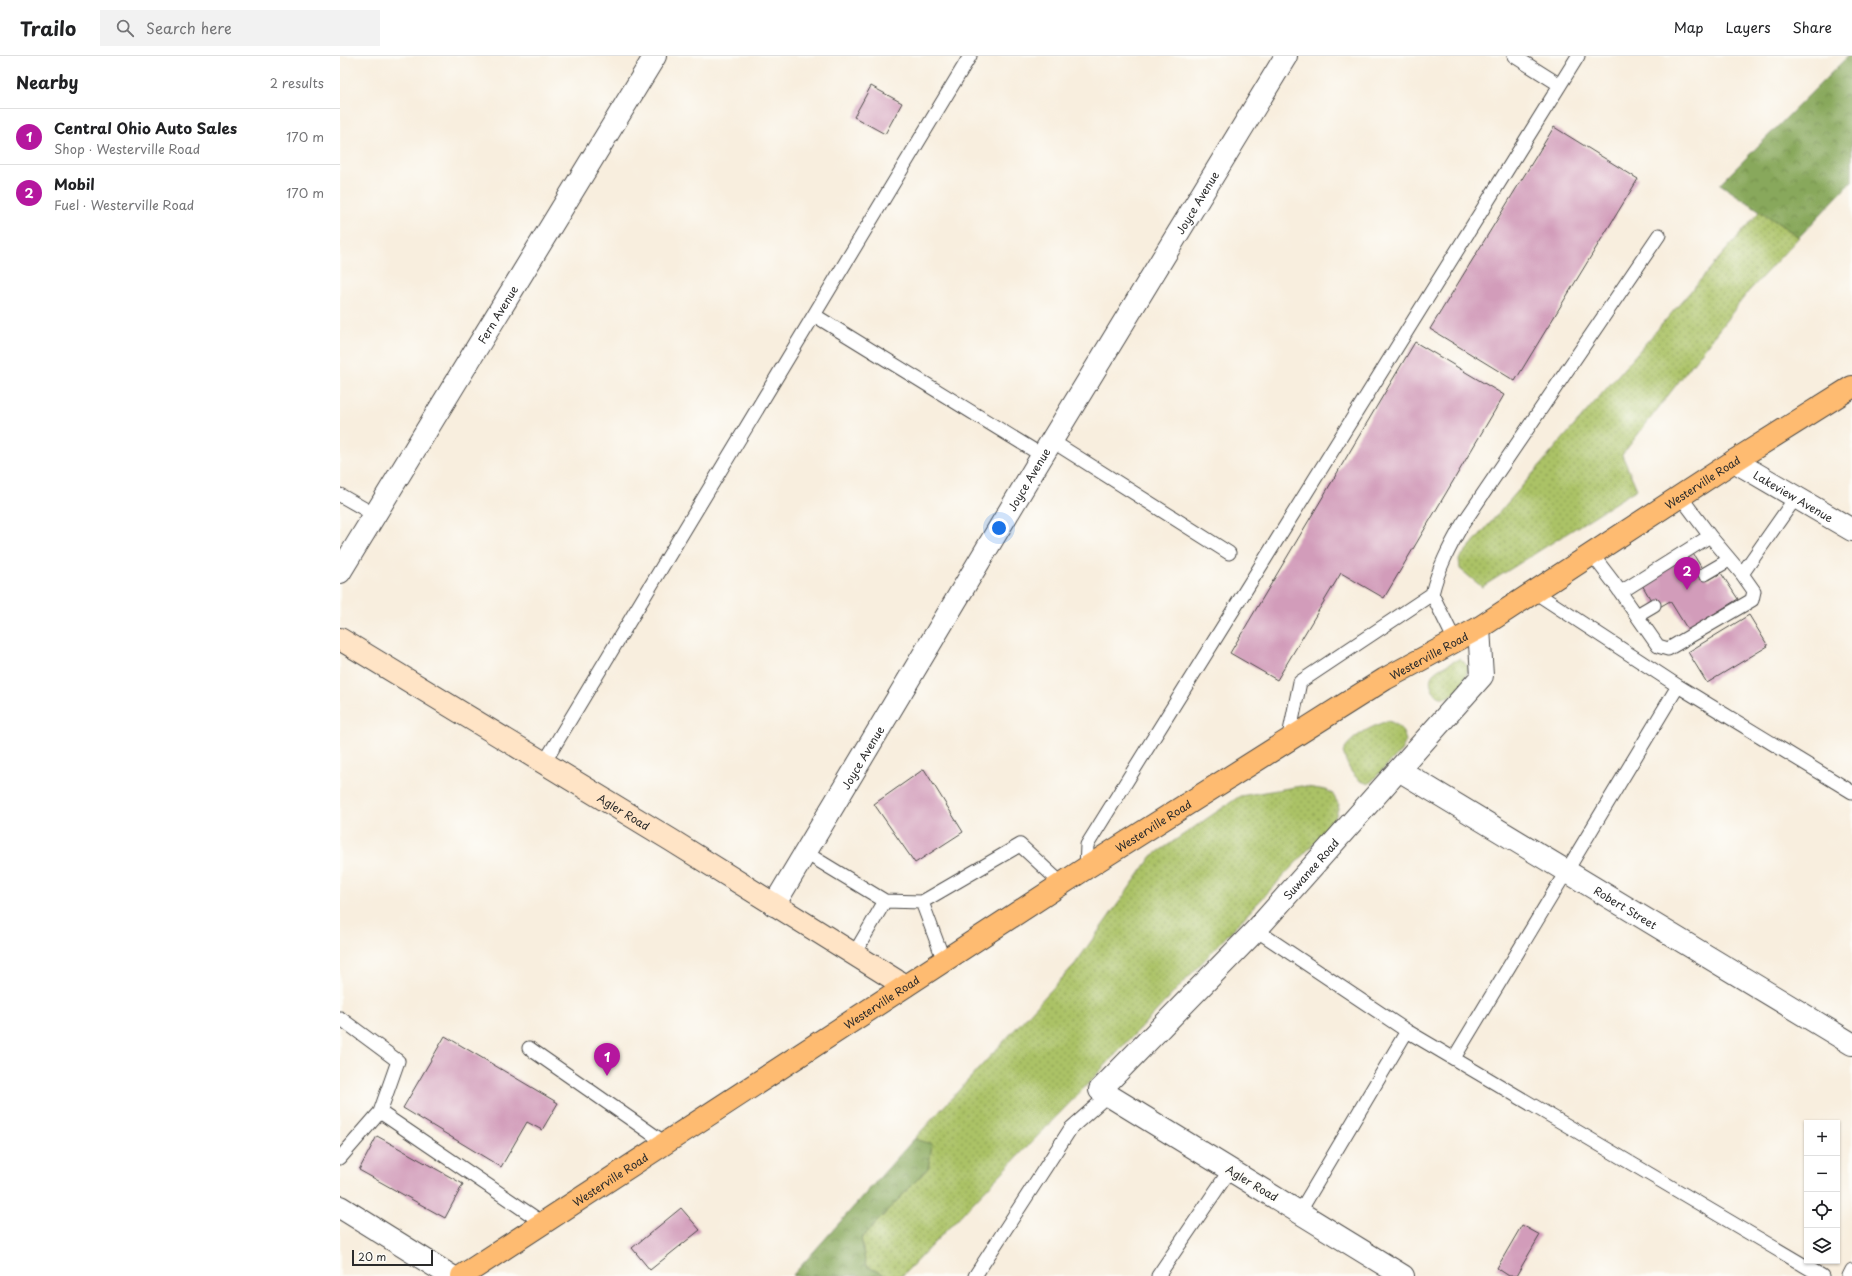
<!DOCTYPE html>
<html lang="en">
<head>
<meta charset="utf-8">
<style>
  :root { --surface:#fff; --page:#f2f2f2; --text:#202124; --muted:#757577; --line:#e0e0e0; --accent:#b5179e }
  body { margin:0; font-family:"Playpen Sans",sans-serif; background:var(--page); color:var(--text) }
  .controls { position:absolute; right:12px; bottom:12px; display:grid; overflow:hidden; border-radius:0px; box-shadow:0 1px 3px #0004 }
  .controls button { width:36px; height:36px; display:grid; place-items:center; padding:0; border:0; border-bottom:1px solid var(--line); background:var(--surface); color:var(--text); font:20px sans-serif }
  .scale { position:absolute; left:12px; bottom:10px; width:81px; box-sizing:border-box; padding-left:4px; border:2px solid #2b2b2b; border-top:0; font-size:11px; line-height:14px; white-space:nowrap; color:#2b2b2b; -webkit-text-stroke:3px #fdfcf7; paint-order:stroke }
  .you { position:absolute; left:659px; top:472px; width:14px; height:14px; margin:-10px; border:3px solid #fff; border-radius:50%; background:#1a73e8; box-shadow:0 0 0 6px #1a73e833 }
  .badge { display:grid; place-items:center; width:26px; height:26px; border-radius:50%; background:var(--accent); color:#fff; font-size:13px; font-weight:700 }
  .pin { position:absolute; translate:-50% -33px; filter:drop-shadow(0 1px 2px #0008) }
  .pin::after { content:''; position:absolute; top:21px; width:14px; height:12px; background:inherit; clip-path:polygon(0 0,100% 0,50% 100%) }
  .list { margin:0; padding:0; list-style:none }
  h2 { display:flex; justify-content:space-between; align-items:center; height:52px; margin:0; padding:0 16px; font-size:17px }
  h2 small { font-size:13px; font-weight:400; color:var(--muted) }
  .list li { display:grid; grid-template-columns:26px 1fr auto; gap:12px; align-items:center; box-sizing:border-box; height:56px; padding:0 16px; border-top:1px solid var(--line) }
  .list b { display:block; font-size:15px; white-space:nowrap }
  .list p { margin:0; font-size:13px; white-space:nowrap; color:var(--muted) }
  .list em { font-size:13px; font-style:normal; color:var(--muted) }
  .icon { flex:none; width:22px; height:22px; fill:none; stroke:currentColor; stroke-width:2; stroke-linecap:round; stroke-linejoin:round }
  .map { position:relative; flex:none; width:1512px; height:1220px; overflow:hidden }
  header { display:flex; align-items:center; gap:24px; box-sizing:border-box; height:56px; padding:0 20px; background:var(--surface); border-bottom:1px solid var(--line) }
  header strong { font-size:19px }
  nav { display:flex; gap:22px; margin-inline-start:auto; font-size:14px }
  .search { width:280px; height:36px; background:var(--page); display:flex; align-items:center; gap:10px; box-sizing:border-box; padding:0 14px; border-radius:0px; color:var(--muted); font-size:15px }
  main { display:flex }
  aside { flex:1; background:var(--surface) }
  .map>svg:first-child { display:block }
  .grass { fill:url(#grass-dots); stroke:#6b7648 }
  .forest { fill:url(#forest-crowns); stroke:#5a6a43 }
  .building { fill:#d29cba }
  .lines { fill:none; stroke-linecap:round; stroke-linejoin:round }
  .service-casing { stroke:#4a4846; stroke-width:15 }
  .minor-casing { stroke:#4a4846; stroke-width:24 }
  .tertiary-casing { stroke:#4a4846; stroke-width:24 }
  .secondary-casing { stroke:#4a4846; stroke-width:24 }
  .primary-casing { stroke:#4a4846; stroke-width:24 }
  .service { stroke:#fff; stroke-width:13 }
  .minor { stroke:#fff; stroke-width:22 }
  .tertiary { stroke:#fff; stroke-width:22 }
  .secondary { stroke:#ffe4c6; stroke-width:22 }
  .primary { stroke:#febb71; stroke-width:22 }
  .labels { text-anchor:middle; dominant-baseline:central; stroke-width:4; stroke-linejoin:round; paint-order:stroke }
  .street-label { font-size:11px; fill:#2b2b2b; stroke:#fdfcf7 }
</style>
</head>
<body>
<header>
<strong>Trailo</strong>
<div class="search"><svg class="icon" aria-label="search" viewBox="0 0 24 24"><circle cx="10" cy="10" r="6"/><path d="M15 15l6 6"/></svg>Search here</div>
<nav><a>Map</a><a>Layers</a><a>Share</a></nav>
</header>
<main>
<aside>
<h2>Nearby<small>2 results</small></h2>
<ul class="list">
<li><span class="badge">1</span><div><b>Central Ohio Auto Sales</b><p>Shop · Westerville Road</p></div><em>170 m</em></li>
<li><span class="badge">2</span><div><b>Mobil</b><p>Fuel · Westerville Road</p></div><em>170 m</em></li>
</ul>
</aside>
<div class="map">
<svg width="1512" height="1220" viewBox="0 0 1512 1220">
  <defs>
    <pattern id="grass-dots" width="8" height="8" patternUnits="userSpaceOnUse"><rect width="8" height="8" fill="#abc266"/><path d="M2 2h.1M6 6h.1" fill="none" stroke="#8b9e54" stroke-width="1.8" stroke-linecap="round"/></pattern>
    <pattern id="forest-crowns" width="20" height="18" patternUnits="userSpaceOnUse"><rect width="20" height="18" fill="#88a85b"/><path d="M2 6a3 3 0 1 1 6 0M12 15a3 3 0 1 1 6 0" fill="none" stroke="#6f894b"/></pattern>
  </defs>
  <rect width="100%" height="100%" fill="#fdfcf7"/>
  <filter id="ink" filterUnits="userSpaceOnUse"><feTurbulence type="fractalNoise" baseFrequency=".025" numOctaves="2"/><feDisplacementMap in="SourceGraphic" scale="8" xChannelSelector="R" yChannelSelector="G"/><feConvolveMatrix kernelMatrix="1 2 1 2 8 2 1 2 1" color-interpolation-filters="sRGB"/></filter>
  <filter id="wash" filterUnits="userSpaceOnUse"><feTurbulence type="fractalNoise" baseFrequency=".012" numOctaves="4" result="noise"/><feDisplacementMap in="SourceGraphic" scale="16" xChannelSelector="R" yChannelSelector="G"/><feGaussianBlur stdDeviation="0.9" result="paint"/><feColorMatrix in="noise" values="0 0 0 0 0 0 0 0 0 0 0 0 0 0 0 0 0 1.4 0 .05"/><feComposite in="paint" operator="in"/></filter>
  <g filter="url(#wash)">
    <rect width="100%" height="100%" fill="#f8eede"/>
    <path class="grass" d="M1420,155l39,26 -51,55 -126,163 15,34 -155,98 -22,-18 -1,-10z
      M1120,602l8,9c-2,12 -12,33 -27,30 -9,-2 -14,-16 -8,-23 7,-7 19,-11 27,-16z
      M1048,665c11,3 15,9 18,20l-5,10 -32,33c-16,-4 -21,-16 -26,-32 6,-14 30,-27 45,-31z
      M961,730l25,4 6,3 7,12 -5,17 -249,265 -183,189h-15l-21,-10 -5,-27 67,-71 4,-24 -18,-5 161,-175 77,-108 88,-60z"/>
    <path class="forest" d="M1508,0h4v125l-53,56 -79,-53z
      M574,1083l18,5 -4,24 -67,71 5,27 21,10h-95z"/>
    <g id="blocks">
      <path class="building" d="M531,30l31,17 -17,31 -31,-17z
        M1214,71l84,52 -123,202 -85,-52z
        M1075,286l89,53 -120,203 -43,-25 -64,107 -47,-27z
        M1352,496l17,28 12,-7 17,26 -50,31 -18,-29 -14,8 -15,-26z
        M1409,559l19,31 -61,37 -19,-31z
        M584,713l39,63 -48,31 -41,-59z
        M105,980l113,67 -16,27 -15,-8 -26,45 -98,-59z
        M37,1080l86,48 -18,34 -86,-48z
        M341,1152l19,22 -50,40 -18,-22z
        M1182,1169l18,10 -24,41h-7l-12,-8z"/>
    </g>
  </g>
  <g filter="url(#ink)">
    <use href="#blocks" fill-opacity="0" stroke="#4a4846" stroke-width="1"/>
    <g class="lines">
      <g class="service-casing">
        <path id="service" d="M1174,0l46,29
          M474,259l229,141
          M712,385l177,112
          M0,439l35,20
          M1340,440l30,40
          M1251,497l23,30 44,63 10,3 84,-49 2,-9 -12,-17 54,-77
          M1365,518l24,-14
          M1193,535l145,95 174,106
          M1281,536l89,-56 32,38
          M1092,538c6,-25 17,-46 30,-69l197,-290
          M1297,559l17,-10
          M948,685l12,-59 132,-88 23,47
          M204,707l426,-707
          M466,797l79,48 -31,53
          M746,812l1,-23 491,-789
          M545,845l37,1
          M916,874l151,101 415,245
          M604,905l-22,-59 98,-57 42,39
          M0,962l58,43 -18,51
          M189,992l136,95
          M1114,1002l224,-372
          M0,1102l40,-46 163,111
          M959,1157l108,-182
          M635,1220l96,-148 37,-33
          M818,1220l72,-106
          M1509,1220l3,-6"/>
      </g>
      <g class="minor-casing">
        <g id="minor">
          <path id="s1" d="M1394,405l118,69"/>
          <path id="s2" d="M0,516l315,-516"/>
          <path id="s3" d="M1059,714l453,274"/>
          <path d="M0,1151l111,69"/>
          <path id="s4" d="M1063,1220l-303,-186 156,-160 226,-254 -3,-48"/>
        </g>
      </g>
      <g class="tertiary-casing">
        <g id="tertiary">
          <path id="s5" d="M434,849l264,-442 248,-407"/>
        </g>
      </g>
      <g class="secondary-casing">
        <g id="secondary">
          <path id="s6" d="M0,583l331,201 234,146"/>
        </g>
      </g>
      <g class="primary-casing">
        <g id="primary">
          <path id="s7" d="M122,1220l624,-408 299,-189 94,-51 255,-167 118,-74"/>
        </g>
      </g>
      <use href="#service" class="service"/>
      <use href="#minor" class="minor"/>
      <use href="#tertiary" class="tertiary"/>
      <use href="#secondary" class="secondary"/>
      <use href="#primary" class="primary"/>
    </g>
  </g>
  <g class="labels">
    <g class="street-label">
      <text stroke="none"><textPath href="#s5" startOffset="820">Joyce Avenue</textPath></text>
      <text stroke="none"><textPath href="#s2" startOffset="302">Fern Avenue</textPath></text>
      <text stroke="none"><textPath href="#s5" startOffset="496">Joyce Avenue</textPath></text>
      <text stroke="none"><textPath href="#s7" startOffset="1473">Westerville Road</textPath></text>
      <text stroke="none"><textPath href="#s1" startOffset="69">Lakeview Avenue</textPath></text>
      <text stroke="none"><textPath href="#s7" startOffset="1149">Westerville Road</textPath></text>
      <text stroke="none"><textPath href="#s5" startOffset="172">Joyce Avenue</textPath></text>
      <text stroke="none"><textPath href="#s6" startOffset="332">Agler Road</textPath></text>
      <text stroke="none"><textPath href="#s7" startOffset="825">Westerville Road</textPath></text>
      <text stroke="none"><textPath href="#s4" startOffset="661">Suwanee Road</textPath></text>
      <text stroke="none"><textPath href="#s3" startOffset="265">Robert Street</textPath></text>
      <text stroke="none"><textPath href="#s7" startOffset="501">Westerville Road</textPath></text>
      <text stroke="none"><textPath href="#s7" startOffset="177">Westerville Road</textPath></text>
      <text transform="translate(912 1127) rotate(31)">Agler Road</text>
    </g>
  </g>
</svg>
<div class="controls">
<button>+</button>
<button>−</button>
<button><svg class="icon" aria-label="locate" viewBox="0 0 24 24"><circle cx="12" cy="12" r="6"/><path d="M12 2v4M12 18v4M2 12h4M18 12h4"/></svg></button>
<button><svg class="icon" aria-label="layers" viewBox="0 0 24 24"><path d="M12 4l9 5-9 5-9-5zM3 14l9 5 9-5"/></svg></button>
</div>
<div class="scale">20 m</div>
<div class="you"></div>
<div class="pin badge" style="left:267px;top:1020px">1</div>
<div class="pin badge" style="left:1347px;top:534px">2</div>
</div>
</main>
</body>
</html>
